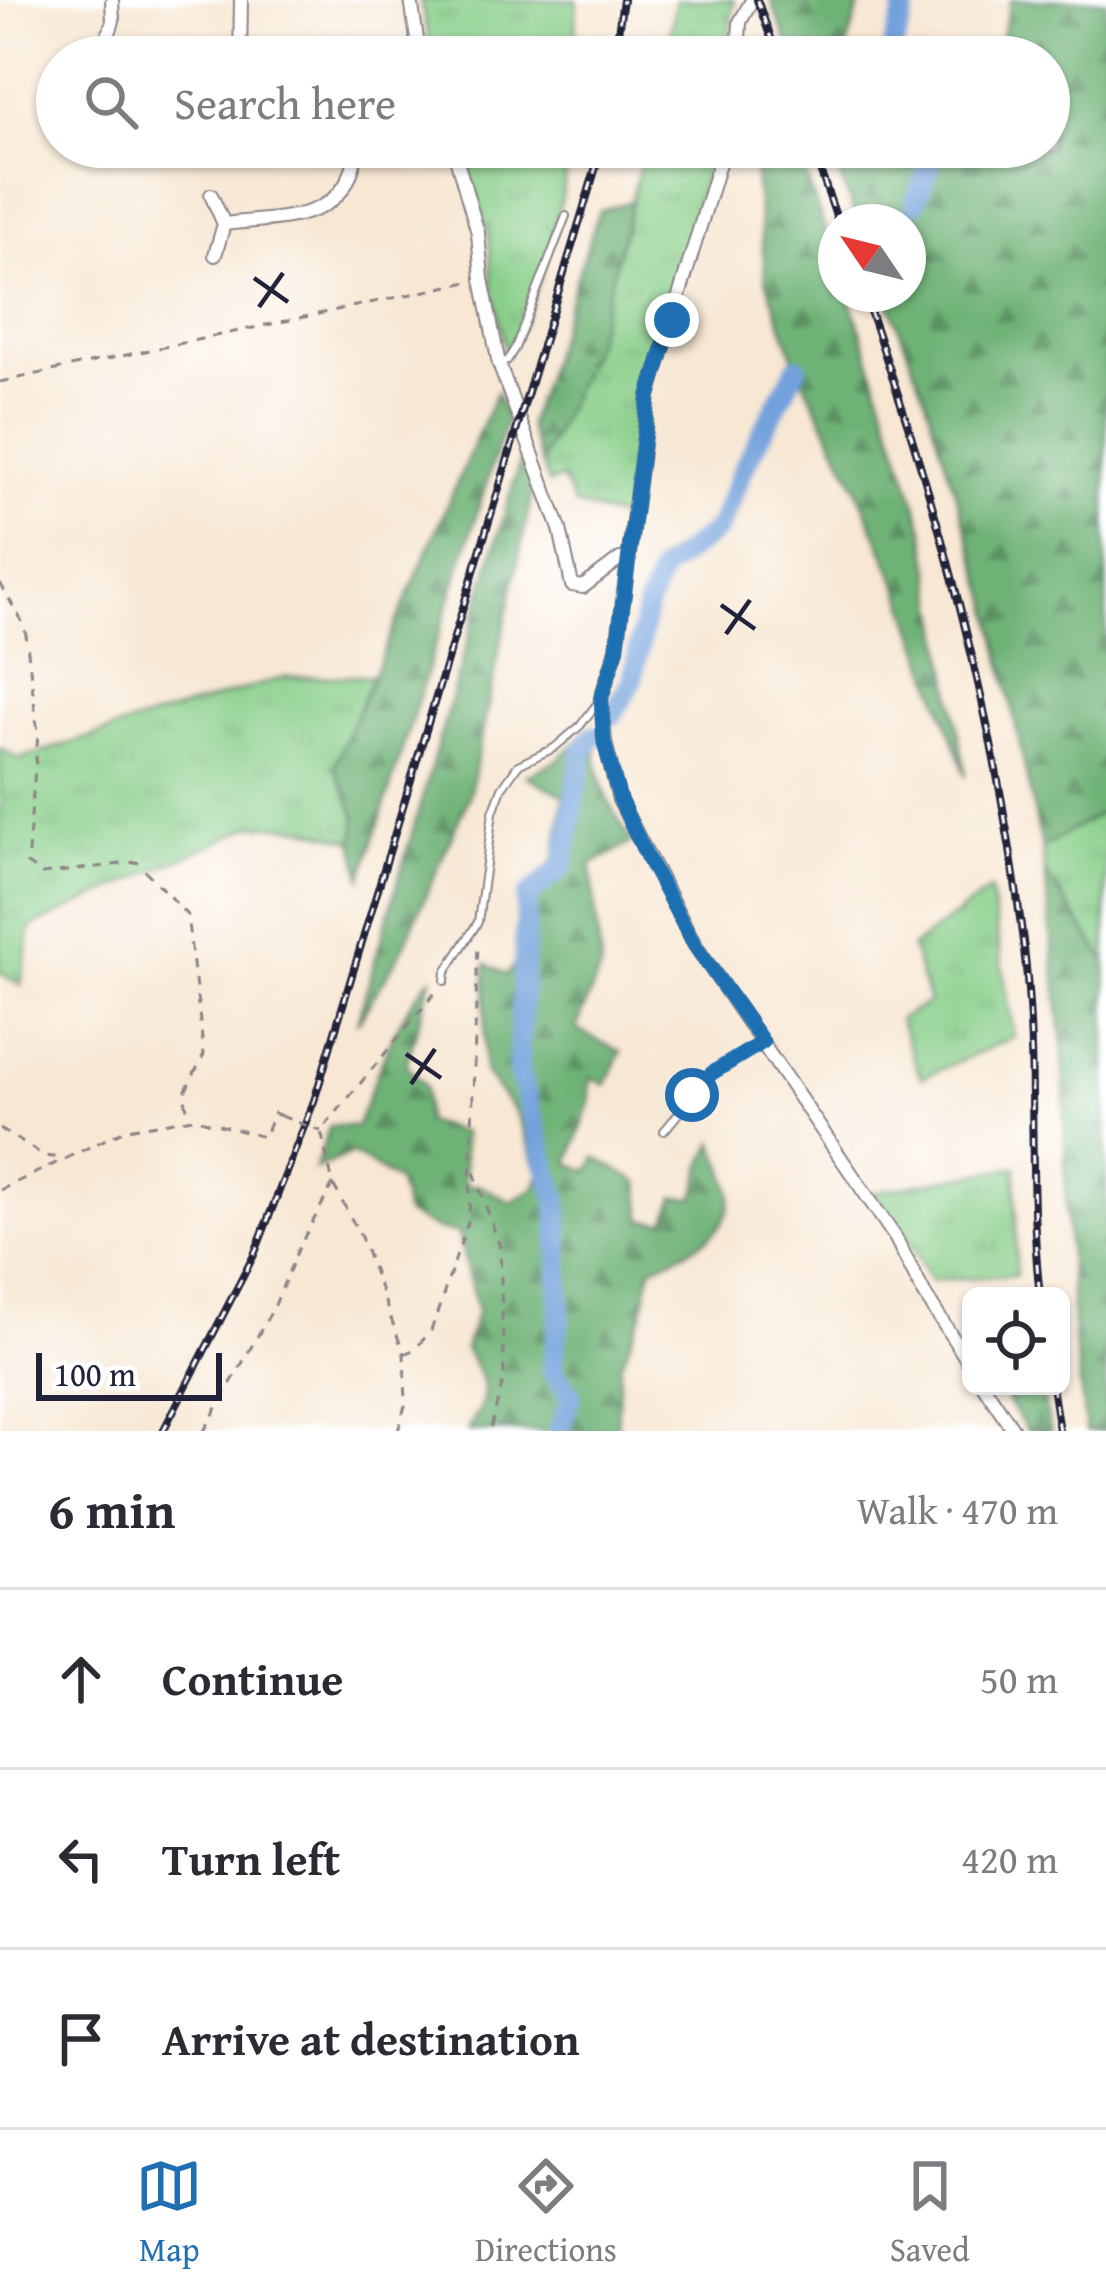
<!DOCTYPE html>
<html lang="en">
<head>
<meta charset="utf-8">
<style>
  :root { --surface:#fff; --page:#f2f2f3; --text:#2b2b33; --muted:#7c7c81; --line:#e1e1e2; --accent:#1f6fb2 }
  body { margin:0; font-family:"Gentium Book Plus",serif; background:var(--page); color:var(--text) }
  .controls { position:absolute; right:36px; bottom:36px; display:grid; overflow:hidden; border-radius:18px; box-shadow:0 3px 9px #0004 }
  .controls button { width:108px; height:108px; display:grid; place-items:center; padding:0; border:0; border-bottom:3px solid var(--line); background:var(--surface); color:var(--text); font:60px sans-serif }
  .compass { position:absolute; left:818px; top:204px; width:108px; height:108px; border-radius:50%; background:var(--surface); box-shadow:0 3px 9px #0004; rotate:305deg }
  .scale { position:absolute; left:36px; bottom:30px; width:186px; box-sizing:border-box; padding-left:12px; border:6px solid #22223b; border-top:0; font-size:33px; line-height:42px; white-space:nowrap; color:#22223b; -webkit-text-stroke:9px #fff; paint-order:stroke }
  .stop { position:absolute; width:36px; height:36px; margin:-27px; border:9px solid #1f6fb2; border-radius:50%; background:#fff }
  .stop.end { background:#1f6fb2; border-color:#fff; box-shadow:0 3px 12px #0008 }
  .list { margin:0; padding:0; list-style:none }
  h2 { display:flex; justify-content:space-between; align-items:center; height:156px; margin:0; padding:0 48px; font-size:51px }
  h2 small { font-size:39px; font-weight:400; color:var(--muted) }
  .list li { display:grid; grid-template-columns:78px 1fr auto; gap:36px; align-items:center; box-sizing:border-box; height:180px; padding:0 48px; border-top:3px solid var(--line) }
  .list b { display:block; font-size:45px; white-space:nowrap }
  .list em { font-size:39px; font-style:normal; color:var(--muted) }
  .icon { flex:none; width:66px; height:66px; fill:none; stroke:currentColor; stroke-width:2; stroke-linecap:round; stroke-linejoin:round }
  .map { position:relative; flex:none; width:1106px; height:1431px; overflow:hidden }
  .search { position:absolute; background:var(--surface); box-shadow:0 3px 9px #0004; left:36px; right:36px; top:36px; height:132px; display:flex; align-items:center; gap:30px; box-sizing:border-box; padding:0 42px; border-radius:66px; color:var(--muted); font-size:45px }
  .sheet { height:696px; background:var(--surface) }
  nav { display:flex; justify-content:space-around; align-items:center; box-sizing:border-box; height:168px; border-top:3px solid var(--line); background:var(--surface); font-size:33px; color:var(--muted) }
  nav a { display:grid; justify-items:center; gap:6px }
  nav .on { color:var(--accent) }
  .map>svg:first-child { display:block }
  .grass { fill:url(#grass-tufts); stroke:#567862; stroke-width:3 }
  .forest { fill:url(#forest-firs); stroke:#486a58; stroke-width:3 }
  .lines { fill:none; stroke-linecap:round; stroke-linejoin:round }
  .river { stroke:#72a1dc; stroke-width:21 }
  .lane-casing { stroke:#8c8487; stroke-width:10 }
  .street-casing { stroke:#8c8487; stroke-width:16 }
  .path { stroke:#8c8487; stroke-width:3; stroke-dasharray:9 9; stroke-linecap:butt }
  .lane { stroke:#fff; stroke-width:6 }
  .street { stroke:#fff; stroke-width:12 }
  .rail-casing { stroke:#22223b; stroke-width:8 }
  .rail { stroke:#fff; stroke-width:3; stroke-dasharray:9; stroke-linecap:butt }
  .path-bridge { stroke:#8c8487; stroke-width:3; stroke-dasharray:9 9; stroke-linecap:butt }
  .route { stroke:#1f6fb2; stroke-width:15 }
  .ticks { fill:none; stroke:#22223b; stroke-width:4.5 }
</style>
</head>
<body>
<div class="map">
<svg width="1106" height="1431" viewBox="0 0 1106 1431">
  <defs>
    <pattern id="grass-tufts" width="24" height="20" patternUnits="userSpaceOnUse" patternTransform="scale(3)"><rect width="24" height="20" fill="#89cf8a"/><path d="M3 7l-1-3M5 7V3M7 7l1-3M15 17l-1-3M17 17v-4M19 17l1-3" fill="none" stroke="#76b178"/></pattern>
    <pattern id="forest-firs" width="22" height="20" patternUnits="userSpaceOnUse" patternTransform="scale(3)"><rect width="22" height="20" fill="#6eb276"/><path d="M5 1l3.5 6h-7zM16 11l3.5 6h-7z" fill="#5a9062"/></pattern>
  </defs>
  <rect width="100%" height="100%" fill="#fff"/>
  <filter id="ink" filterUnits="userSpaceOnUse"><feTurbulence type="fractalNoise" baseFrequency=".00833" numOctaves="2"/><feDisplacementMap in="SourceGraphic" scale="24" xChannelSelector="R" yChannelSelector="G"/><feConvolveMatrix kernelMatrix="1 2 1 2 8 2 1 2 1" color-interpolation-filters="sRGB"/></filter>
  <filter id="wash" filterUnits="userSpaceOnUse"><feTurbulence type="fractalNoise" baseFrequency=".004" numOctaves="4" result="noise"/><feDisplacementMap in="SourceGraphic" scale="48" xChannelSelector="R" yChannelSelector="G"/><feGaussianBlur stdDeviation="2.7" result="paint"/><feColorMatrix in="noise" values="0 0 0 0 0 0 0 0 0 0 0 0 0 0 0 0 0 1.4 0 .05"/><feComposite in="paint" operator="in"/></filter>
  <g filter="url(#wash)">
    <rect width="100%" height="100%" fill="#f7e7d3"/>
    <path class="grass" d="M420,0h157l-3,57h-141z
      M676,0h58l-7,57h-61z
      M461,147h108c-4,53 -33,164 -63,207l-14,-64 -3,-54z
      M645,147h68l-75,260 -10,113 -53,-15 -13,-27 -13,6 -8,-21 53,-119z
      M373,676l-39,90 23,52 -3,23 -54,-14 -46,-2 -223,102 -10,58 -21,-12v-225l19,11 266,-82z
      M1106,810v151l-61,-89 -3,-24z
      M990,890l24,147 -93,41 -22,-59 30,-17 -17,-55z
      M1016,1167v108l-86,6 -28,-53 -29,-36z"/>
    <path class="forest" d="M771,0h90l-14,47 6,10h-60z
      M1011,0h95v810l-64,38 -53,-248 -64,-204 -39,-102h22v-72h-50l-30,-75h144l2,3 2,-3h73v-90h-52z
      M752,147h43l41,112v35h13l75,235 42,247 -63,-180 -49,-114 -57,-115 -31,-87z
      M632,201l-38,143 -53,119 -13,-38 71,-214z
      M496,393l11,25 -145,459 -8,-36 3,-23 -23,-52z
      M522,454l12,31 -65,311 -67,154 -45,73z
      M588,729c10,12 7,24 10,39 6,28 19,50 34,74l-41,23 10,102 -25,62 45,23 -15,33 -16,-8v26l-21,60 20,8 7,-14 43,26 4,37 23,1 9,-24 20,1 8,-34 11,-22c5,15 17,39 17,54 -2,42 -48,56 -80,72l-8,44 -23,53 -3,66h-150c25,-38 20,-45 -2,-82l12,-39 -19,-77 -19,-3 -33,-16 -8,-32 -46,-29 -37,16 15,-43h27c20,-52 37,-108 75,-150l-26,89 19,21v35l38,12 2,52 16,1 30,16 25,-15 4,-13 -24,-61 -32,-41 2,-108 21,11 8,-11 3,-61 37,-44 9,-63 -38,-20 33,-17z
      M1045,872l61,89v470h-20l-12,-91 -8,-128 -3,-164z
      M998,1386h42l11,45h-24z"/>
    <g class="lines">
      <path class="river" d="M890,57l18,-57
        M915,203l14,-36 -7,-20
        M612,715l20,-33 15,-75 15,-37 56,-41 25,-60 54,-102
        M559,1431l12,-36 -19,-25 8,-55 -2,-112 -40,-133 9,-173 36,-31 20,-116 11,-14"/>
    </g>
  </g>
  <g filter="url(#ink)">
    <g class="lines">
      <g class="lane-casing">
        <path id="lane" d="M500,363l7,-2 8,-13 51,-132
          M445,981l1,-9 32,-50 15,-110 9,-24 16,-23 36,-17 26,-22 19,-25
          M664,1131l48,-58 50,-31"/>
      </g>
      <g class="street-casing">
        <path id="street" d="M411,0l6,39 -7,12 6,6
          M105,45l8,-24 -1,-21
          M240,57l1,-57
          M738,57l2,-35 12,-22
          M453,147l25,86 4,46 17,85 61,165 12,56 11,2 37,-28h9
          M724,147l-75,249 -32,253 -16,49 4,44 14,58 76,145 200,292 30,58 46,71
          M211,195l13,29 -9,31
          M224,224c56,-7 128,0 132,-77
          M984,1386l30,45"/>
      </g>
      <path class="path" d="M0,382l468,-100
        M0,583l25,44 13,107 -11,130 15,10 95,-12 50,53 17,139 -20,40 5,24
        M0,1129l45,27 18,2
        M474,1172l26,75 4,130 -14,54
        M0,1190l127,-61 66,-11 71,19 10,-24 7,3
        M404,1354l11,-5 16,-18 38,-112 9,-277
        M204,1431l71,-126 24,-58 34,-63
        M398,1431l8,-29 -2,-48 -43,-117 -28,-53 -12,-53 118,-143"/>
      <use href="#lane" class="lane"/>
      <use href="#street" class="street"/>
      <g class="rail-casing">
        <path id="rail" d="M757,0l21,57
          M614,57l9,-57
          M812,147l26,75
          M864,294c77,219 132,424 160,655 14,115 3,232 16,347
          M1052,1386l7,45
          M163,1431l91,-176 60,-154 288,-954"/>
      </g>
      <use href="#rail" class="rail"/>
      <path class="path-bridge" d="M281,1116l40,15"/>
    </g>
  </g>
  <g class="lines" filter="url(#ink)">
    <path class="route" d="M672,320l-23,76 -32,253 -16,49 3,44 16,58 27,57 48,89 68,96 -51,31 -20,22"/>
  </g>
  <path class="ticks" d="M254,278l34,24M259,307l24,-34M721,605l34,24M726,634l24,-34M406,1054l35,24M411,1084l24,-35"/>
</svg>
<div class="controls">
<button><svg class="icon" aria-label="locate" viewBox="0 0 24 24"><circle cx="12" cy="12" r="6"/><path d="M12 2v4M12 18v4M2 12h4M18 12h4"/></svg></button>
</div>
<svg class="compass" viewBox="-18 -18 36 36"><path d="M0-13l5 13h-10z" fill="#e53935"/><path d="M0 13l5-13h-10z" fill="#7c7c81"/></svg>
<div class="scale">100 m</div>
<div class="stop" style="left:692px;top:1095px"></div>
<div class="stop end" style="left:672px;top:320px"></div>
<div class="search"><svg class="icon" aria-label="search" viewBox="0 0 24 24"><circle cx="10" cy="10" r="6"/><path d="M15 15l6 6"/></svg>Search here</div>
</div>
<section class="sheet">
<h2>6 min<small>Walk · 470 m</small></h2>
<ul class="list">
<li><svg class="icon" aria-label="ahead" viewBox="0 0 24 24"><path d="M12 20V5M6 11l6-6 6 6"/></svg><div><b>Continue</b></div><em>50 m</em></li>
<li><svg class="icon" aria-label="left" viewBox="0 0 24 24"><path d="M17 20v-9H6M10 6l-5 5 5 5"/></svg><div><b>Turn left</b></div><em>420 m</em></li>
<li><svg class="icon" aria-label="arrive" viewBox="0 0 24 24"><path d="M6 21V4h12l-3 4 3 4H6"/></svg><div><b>Arrive at destination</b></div></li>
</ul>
</section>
<nav>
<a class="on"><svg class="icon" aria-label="map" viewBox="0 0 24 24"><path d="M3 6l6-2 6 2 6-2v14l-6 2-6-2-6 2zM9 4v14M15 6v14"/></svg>Map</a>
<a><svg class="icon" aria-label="directions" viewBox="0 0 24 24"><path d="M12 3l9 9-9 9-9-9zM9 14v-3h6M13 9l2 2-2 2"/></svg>Directions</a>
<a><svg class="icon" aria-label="saved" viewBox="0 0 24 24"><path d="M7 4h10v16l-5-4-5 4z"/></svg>Saved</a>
</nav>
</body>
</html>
